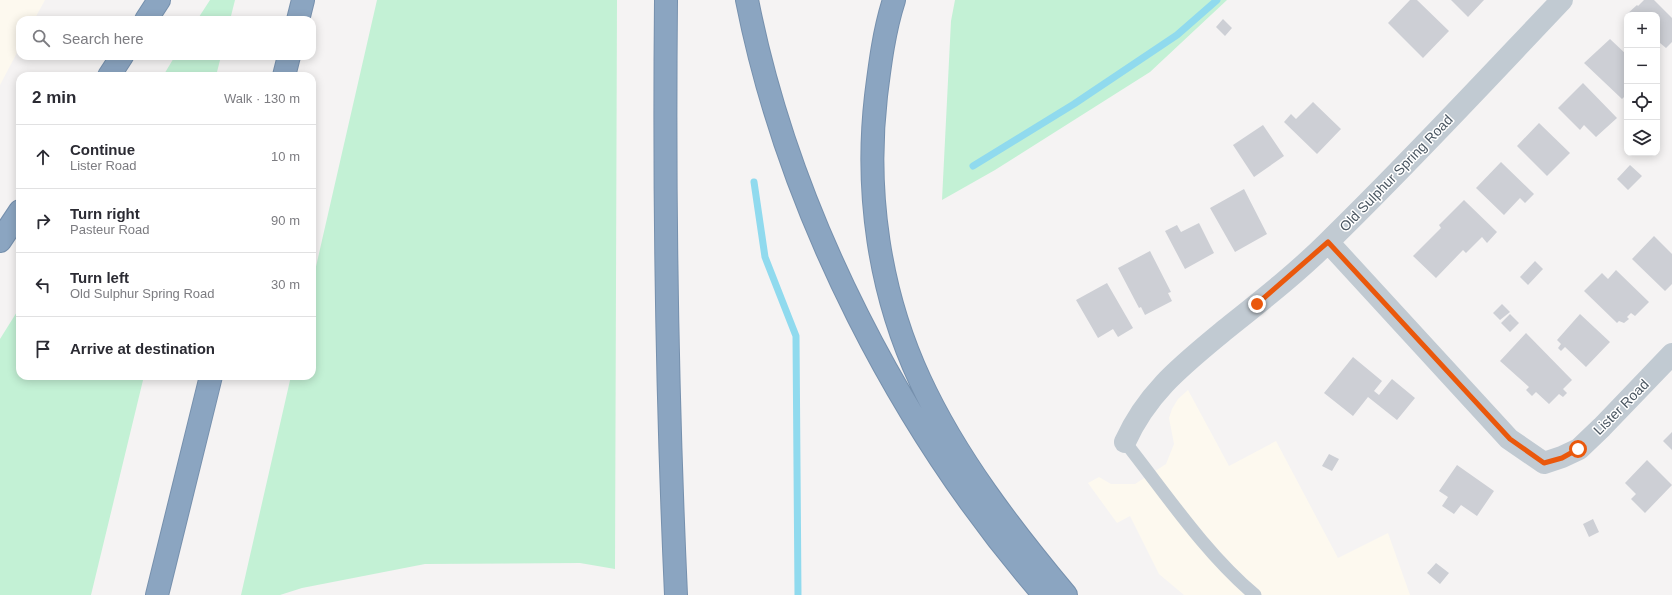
<!DOCTYPE html>
<html lang="en">
<head>
<meta charset="utf-8">
<style>
  :root { --surface:#fff; --page:#f2f2f3; --text:#2b2b33; --muted:#7c7c81; --line:#e1e1e2 }
  body { margin:0; font-family:Helvetica,sans-serif; background:var(--page); color:var(--text) }
  .controls { position:absolute; right:12px; top:12px; display:grid; overflow:hidden; border-radius:8px; box-shadow:0 2px 10px #0003 }
  .controls button { width:36px; height:36px; display:grid; place-items:center; padding:0; border:0; border-bottom:1px solid var(--line); background:var(--surface); color:var(--text); font:20px sans-serif }
  .stop { position:absolute; width:12px; height:12px; margin:-9px; border:3px solid #ea580c; border-radius:50%; background:#fff }
  .stop.end { background:#ea580c; border-color:#fff; box-shadow:0 1px 4px #0008 }
  .list { margin:0; padding:0; list-style:none }
  h2 { display:flex; justify-content:space-between; align-items:center; height:52px; margin:0; padding:0 16px; font-size:17px }
  h2 small { font-size:13px; font-weight:400; color:var(--muted) }
  .list li { display:grid; grid-template-columns:26px 1fr auto; gap:12px; align-items:center; box-sizing:border-box; height:64px; padding:0 16px; border-top:1px solid var(--line) }
  .list b { display:block; font-size:15px; white-space:nowrap }
  .list p { margin:0; font-size:13px; white-space:nowrap; color:var(--muted) }
  .list em { font-size:13px; font-style:normal; color:var(--muted) }
  .icon { flex:none; width:22px; height:22px; fill:none; stroke:currentColor; stroke-width:2; stroke-linecap:round; stroke-linejoin:round }
  .map { position:relative; flex:none; width:1672px; height:595px; overflow:hidden }
  .search { position:absolute; background:var(--surface); box-shadow:0 2px 10px #0003; left:16px; top:16px; width:300px; height:44px; display:flex; align-items:center; gap:10px; box-sizing:border-box; padding:0 14px; border-radius:12px; color:var(--muted); font-size:15px }
  .panel { position:absolute; background:var(--surface); box-shadow:0 2px 10px #0003; left:16px; top:72px; width:300px; height:308px; border-radius:12px }
  .map>svg:first-child { display:block }
  .commercial { fill:#fdf9ef }
  .green { fill:#c3f1d5 }
  .lines { fill:none; stroke-linecap:round; stroke-linejoin:round }
  .stream { stroke:#90daee; stroke-width:7 }
  .building { fill:#cdcfd5 }
  .motorway-casing { stroke:#7690ad; stroke-width:24 }
  .service { stroke:#c1cad2; stroke-width:13 }
  .minor { stroke:#c1cad2; stroke-width:22 }
  .motorway { stroke:#8ba5c1; stroke-width:22 }
  .route { stroke:#ea580c; stroke-width:5 }
  .labels { text-anchor:middle; dominant-baseline:central; stroke-width:3; stroke-linejoin:round; paint-order:stroke }
  .street-label { font-size:14px; fill:#4a5661; stroke:#fff }
</style>
</head>
<body>
<div class="map">
<svg width="1672" height="595" viewBox="0 0 1672 595">
  <rect width="100%" height="100%" fill="#f5f3f3"/>
  <path class="commercial" d="M0,0h45l-11,20h-14v27l-20,38z
    M1188,390l41,76 47,-25 62,117 50,-25 22,62h-226l-25,-21 -29,-58 -13,7 -29,-40 11,-6 12,7h24l31,-20 8,-20 -5,-26 3,-9 6,-10z"/>
  <path class="green" d="M210,0h25l-5,20h-33z
    M377,0h240l-2,569 -35,-6 -155,1 -123,24 -22,7h-39l50,-219h21v-92z
    M955,0h272l-77,72 -155,98 -53,30 9,-179z
    M175,56h46l-5,20h-53z
    M20,307v69h124l-53,219h-91v-256z"/>
  <g class="lines">
    <path class="stream" d="M973,166l101,-62 103,-69 40,-35
      M754,182l11,75 31,79 2,259"/>
  </g>
  <path class="building" d="M1410,0h7l32,31 -26,27 -35,-35z
    M1451,0h33l-16,17z
    M1644,0h10l18,18v24l-6,6 -6,-5 -3,3v-31l-30,-1 10,-9 1,1z
    M1223,19l9,9 -7,8 -9,-9z
    M1610,39l17,16v39l-5,5 -38,-36z
    M1583,83l34,35 -21,19 -12,-12 -4,5 -22,-22z
    M1313,102l28,27 -24,25 -33,-32 7,-8 5,5z
    M1539,123l31,30 -23,23 -30,-30z
    M1263,125l21,31 -30,21 -21,-32z
    M1501,162l33,32 -9,9 -5,-5 -16,17 -28,-27z
    M1630,165l12,11 -14,14 -11,-11z
    M1244,189l23,45 -32,18 -25,-44z
    M1464,200l33,32 -10,11 -5,-6 -16,16 -3,-3 -27,28 -23,-22 28,-28 -2,-3z
    M1199,223l15,30 -29,16 -20,-38 12,-6 4,7z
    M1654,236l18,18v30l-7,7 -33,-32z
    M1150,251l21,41 -3,1 4,8 -27,14 -4,-8 -2,1 -21,-40z
    M1535,261l8,8 -15,16 -8,-8z
    M1616,270l33,32 -14,14 -4,-3 -4,4 2,2 -5,4 -5,-2 -2,2 -33,-32 18,-18 6,6z
    M1107,283l26,45 -15,9 -5,-8 -15,9 -22,-38z
    M1502,304l8,8 -10,8 -7,-7z
    M1510,314l9,9 -9,9 -9,-9z
    M1580,314l30,28 -24,25 -21,-20 -4,4 -3,-3 3,-4 -4,-4z
    M1526,333l46,47 -9,9 4,4 -4,4 -4,-3 -10,10 -13,-12 -4,4 -6,-6 3,-3 -29,-26z
    M1353,357l29,24 -8,10 5,4 13,-16 23,19 -18,22 -29,-23 -15,19 -29,-23z
    M1672,432v18l-9,-9z
    M1329,454l10,5 -7,12 -10,-5z
    M1647,460l25,25 -27,28 -14,-14 5,-5 -11,-11z
    M1457,465l37,26 -17,25 -16,-11 -7,9 -12,-8 6,-9 -9,-6z
    M1593,519l6,13 -10,5 -6,-13z
    M1436,563l13,10 -9,11 -13,-11z"/>
  <g class="lines">
    <g class="motorway-casing">
      <path id="motorway" d="M666,0c-2,198 1,397 10,595
        M747,0c42,213 155,432 297,595
        M894,0c-10,31 -14,64 -18,96 -11,96 3,196 44,284 36,78 91,149 146,215
        M146,20l13,-20
        M298,20l5,-20
        M109,76l13,-20
        M284,76l5,-20
        M0,241l20,-30
        M157,595l54,-219"/>
    </g>
    <path class="service" d="M1125,442c41,52 80,111 130,153"/>
    <path class="minor" d="M1328,242l181,197 35,24 18,-6 17,-8 23,-22 70,-73
      M1125,442c23,-51 59,-78 101,-113 35,-28 71,-56 103,-88 80,-78 156,-160 233,-241"/>
    <use href="#motorway" class="motorway"/>
  </g>
  <g class="lines">
    <path class="route" d="M1257,304l71,-62 182,197 34,24 18,-5 16,-9"/>
  </g>
  <g class="labels">
    <g class="street-label">
      <text transform="translate(1396 173) rotate(-46)">Old Sulphur Spring Road</text>
      <text transform="translate(1621 407) rotate(-45)">Lister Road</text>
    </g>
  </g>
</svg>
<div class="controls">
<button>+</button>
<button>−</button>
<button><svg class="icon" aria-label="locate" viewBox="0 0 24 24"><circle cx="12" cy="12" r="6"/><path d="M12 2v4M12 18v4M2 12h4M18 12h4"/></svg></button>
<button><svg class="icon" aria-label="layers" viewBox="0 0 24 24"><path d="M12 4l9 5-9 5-9-5zM3 14l9 5 9-5"/></svg></button>
</div>
<div class="stop" style="left:1578px;top:449px"></div>
<div class="stop end" style="left:1257px;top:304px"></div>
<div class="search"><svg class="icon" aria-label="search" viewBox="0 0 24 24"><circle cx="10" cy="10" r="6"/><path d="M15 15l6 6"/></svg>Search here</div>
<section class="panel">
<h2>2 min<small>Walk · 130 m</small></h2>
<ul class="list">
<li><svg class="icon" aria-label="ahead" viewBox="0 0 24 24"><path d="M12 20V5M6 11l6-6 6 6"/></svg><div><b>Continue</b><p>Lister Road</p></div><em>10 m</em></li>
<li><svg class="icon" aria-label="right" viewBox="0 0 24 24"><path d="M7 20v-9h11M14 6l5 5-5 5"/></svg><div><b>Turn right</b><p>Pasteur Road</p></div><em>90 m</em></li>
<li><svg class="icon" aria-label="left" viewBox="0 0 24 24"><path d="M17 20v-9H6M10 6l-5 5 5 5"/></svg><div><b>Turn left</b><p>Old Sulphur Spring Road</p></div><em>30 m</em></li>
<li><svg class="icon" aria-label="arrive" viewBox="0 0 24 24"><path d="M6 21V4h12l-3 4 3 4H6"/></svg><div><b>Arrive at destination</b></div></li>
</ul>
</section>
</div>
</body>
</html>
